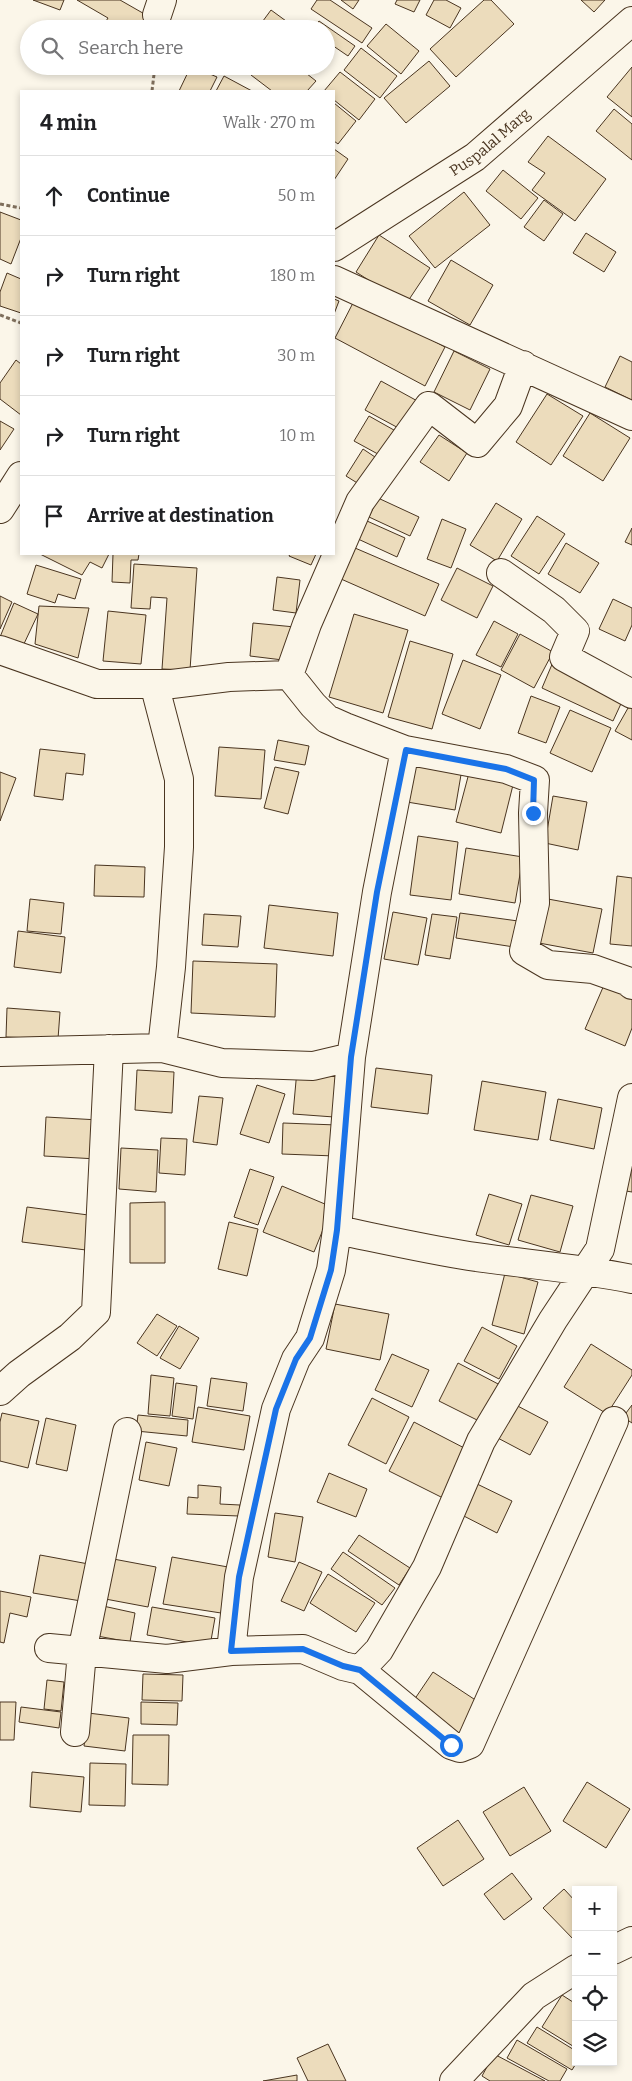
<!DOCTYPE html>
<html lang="en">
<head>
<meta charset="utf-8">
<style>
  :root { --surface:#fff; --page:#f6f6f6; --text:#202124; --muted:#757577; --line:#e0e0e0 }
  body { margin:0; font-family:Bitter,serif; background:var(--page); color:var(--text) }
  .controls { position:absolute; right:15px; bottom:15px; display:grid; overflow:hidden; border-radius:0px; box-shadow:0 2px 8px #0003 }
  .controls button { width:45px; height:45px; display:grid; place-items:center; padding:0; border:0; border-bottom:1px solid var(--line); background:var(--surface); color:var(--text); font:25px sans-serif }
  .stop { position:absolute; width:15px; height:15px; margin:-11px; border:4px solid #1a73e8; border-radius:50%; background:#fff }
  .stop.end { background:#1a73e8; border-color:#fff; box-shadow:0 1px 5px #0008 }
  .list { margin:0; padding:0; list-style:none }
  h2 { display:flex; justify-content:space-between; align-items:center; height:65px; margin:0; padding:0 20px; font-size:21px }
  h2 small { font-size:16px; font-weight:400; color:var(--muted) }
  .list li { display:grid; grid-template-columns:32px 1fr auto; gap:15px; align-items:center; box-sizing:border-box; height:80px; padding:0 20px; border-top:1px solid var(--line) }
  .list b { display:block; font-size:19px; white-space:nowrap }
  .list em { font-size:16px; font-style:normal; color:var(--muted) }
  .icon { flex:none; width:28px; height:28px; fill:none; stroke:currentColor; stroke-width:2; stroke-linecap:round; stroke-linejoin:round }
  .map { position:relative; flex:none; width:632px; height:2081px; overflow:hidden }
  .search { position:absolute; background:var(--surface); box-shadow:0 2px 8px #0003; left:20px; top:20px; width:315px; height:55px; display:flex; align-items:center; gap:12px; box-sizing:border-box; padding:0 18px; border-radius:28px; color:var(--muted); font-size:19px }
  .panel { position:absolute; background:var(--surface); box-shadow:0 2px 8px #0003; left:20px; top:90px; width:315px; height:465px; border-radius:0px }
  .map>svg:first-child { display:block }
  .building { fill:#ecdcbc; stroke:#4a3520 }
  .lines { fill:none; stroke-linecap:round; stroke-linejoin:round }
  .minor-casing { stroke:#4a3520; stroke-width:30 }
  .primary-casing { stroke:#4a3520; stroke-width:30 }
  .path { stroke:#7f6f5c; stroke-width:3; stroke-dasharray:4 2.5; stroke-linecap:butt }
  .minor { stroke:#fbf6e9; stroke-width:28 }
  .primary { stroke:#fbf6e9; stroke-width:28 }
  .route { stroke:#1a73e8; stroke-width:6 }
  .labels { text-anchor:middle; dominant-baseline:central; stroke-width:4; stroke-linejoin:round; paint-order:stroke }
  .street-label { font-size:15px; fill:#4a3520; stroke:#fbf6e9 }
</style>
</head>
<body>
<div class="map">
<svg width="632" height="2081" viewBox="0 0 632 2081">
  <rect width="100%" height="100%" fill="#fbf6e9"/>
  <path class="building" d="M33,0h31l-4,10z
    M77,0h43l28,16 -7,13h-40l7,-11z
    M317,0h13l42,28 -10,15 -51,-34z
    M341,0h18l-6,9z
    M397,0h23l-6,12 -19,-8z
    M434,0h12l15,8 -11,20 -24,-13z
    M484,0h7l23,24 -58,53 -26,-28z
    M581,0h24l-11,12z
    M271,10l26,19h-40z
    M319,21l36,25 -7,10 -22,-15v-12h-13z
    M386,24l33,27 -18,23 -34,-28z
    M361,48l36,28 -17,22 -36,-28z
    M429,61l21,25 -44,37 -22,-25z
    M191,66l26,11 -7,14h-31z
    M258,66h39l19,15 -9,10h-35l-21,-16z
    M305,66h13l-5,6z
    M632,67v50l-25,-20z
    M340,72l35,27 -16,21 -25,-20v-9h-10z
    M224,76l28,15h-36z
    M334,103l22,18 -18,23 -4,-3z
    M614,109l18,15v36l-36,-29z
    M548,136l58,43 -31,42 -43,-31 13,-17 -17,-11z
    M334,149l14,10 -14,21z
    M503,170l35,28 -17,21 -35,-28z
    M464,192l26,33 -55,43 -26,-32z
    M544,200l19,14 -19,27 -20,-14z
    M0,212l21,8v18l-10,26 -11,-5z
    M586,233l30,19 -12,20 -31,-19z
    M379,235l51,33 -24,36 -50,-32z
    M451,260l42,25 -23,40 -42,-24z
    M7,273l14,6v-2v36l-21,-7v-14z
    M334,299l5,2 -5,13z
    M355,299l90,48 -20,39 -90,-48z
    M454,351l36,18 -20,41 -36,-18z
    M620,356l12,6v38l-27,-13z
    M16,360l5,4v51l-21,-16v-16z
    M381,381l40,22 -17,28 -39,-21z
    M547,394l36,22 -32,49 -35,-23z
    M590,413l40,25 -27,43 -40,-25z
    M369,416l32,18 -14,25 -33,-18z
    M0,421l14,8 -14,21z
    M439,435l28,18 -18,28 -29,-19z
    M363,449l21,14 -17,26 -21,-13z
    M378,498l41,19 -9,19 -41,-19z
    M496,503l26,16 -25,42 -27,-16z
    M537,516l28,18 -26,40 -28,-18z
    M442,519l24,10 -15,39 -24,-9z
    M367,521l38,17 -8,19 -39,-18z
    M632,528v17l-7,-3z
    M566,543l33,20 -19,30 -32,-19z
    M355,548l84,36 -14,32 -84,-37z
    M40,554h69l-7,14 -12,-6 -8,13z
    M113,554h26l-1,6h-7l-1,23 -18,-1z
    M290,554h26l-5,11 -22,-9z
    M134,564l63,4 -7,102 -28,-1 5,-71 -16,-1 -1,12 -19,-1z
    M36,565l45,14 -6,20 -17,-5 -3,9 -28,-9z
    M457,568l36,18 -16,32 -36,-18z
    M277,577l23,3 -4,33 -23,-3z
    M0,596l12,6 -12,27z
    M613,599l19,9v17l-7,16 -26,-12z
    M14,603l24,11 -16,34 -22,-11z
    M39,606l50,2 -11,50 -43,-14z
    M108,611l38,4 -5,49 -38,-3z
    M354,614l54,16 -25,83 -54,-16z
    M494,621l24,13 -17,33 -25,-12z
    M253,623l42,4 -4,34 -41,-5z
    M520,634l33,18 -19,36 -33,-18z
    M410,641l43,13 -21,75 -44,-12z
    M463,660l38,15 -21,54 -38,-15z
    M553,662l72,33 -12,26 -71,-33z
    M531,696l29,11 -14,36 -28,-10z
    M632,701v39l-17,-9z
    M570,710l41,18 -19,44 -42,-19z
    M278,740l31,6 -4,19 -31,-5z
    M219,747l46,3 -4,49 -46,-3z
    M40,749l45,5 -2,21 -17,-2 -3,27 -29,-4z
    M416,755l47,8 -8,47 -48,-8z
    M275,767l24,5 -11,42 -24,-6z
    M0,772l16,6 -16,43z
    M469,773l44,12 -12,48 -45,-11z
    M553,796l34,6 -9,48 -33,-7z
    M418,836l40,6 -7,58 -41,-5z
    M466,848l57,9 -8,46 -56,-9z
    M95,865l50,2 -1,30 -50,-1z
    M617,876l15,2v68l-22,-2z
    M30,899l34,4 -3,31 -34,-3z
    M548,899l54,10 -9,44 -54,-10z
    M269,905l69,8 -5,43 -69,-8z
    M393,912l34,6 -9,47 -34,-6z
    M460,913l58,8 -4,26 -58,-9z
    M204,914l37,2 -3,31 -36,-2z
    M432,914l25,3 -7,42 -25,-4z
    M18,931l47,6 -4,36 -47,-6z
    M193,961l84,3 -2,53 -84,-4z
    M604,985l28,12v31l-7,18 -40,-17z
    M7,1008l53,4 -2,27 -52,-2z
    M376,1068l56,7 -4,39 -57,-7z
    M137,1070l37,2 -2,41 -37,-3z
    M297,1070l41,3 -4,44 -41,-3z
    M482,1081l64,11 -8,48 -64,-10z
    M257,1085l28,9 -16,49 -29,-9z
    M199,1096l24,2 -6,47 -24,-3z
    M558,1099l44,9 -8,41 -44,-9z
    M46,1117l53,3 -2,39 -53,-3z
    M283,1123l54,2 -2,31 -53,-2z
    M161,1138l26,1 -2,36 -26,-2z
    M121,1148l37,2 -2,42 -37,-3z
    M632,1160v32l-6,-1z
    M250,1169l24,8 -16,48 -24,-8z
    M282,1186l50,21 -18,45 -51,-20z
    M489,1194l33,10 -13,41 -33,-10z
    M531,1195l42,11 -13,46 -42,-12z
    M165,1202v61h-35v-60z
    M27,1207l69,9 -2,35 -72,-9z
    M229,1222l29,7 -11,47 -29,-7z
    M505,1273l33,9 -14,52 -32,-9z
    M335,1304l54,10 -9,46 -54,-11z
    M157,1314l20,12 -20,30 -20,-13z
    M179,1326l20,12 -19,31 -20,-11z
    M482,1327l35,19 -18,33 -35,-18z
    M591,1344l41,26v5l-25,39 -43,-27z
    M392,1354l37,16 -17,37 -37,-17z
    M458,1363l44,23 -19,37 -44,-22z
    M151,1375l23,3 -4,38 -22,-2z
    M211,1378l36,5 -4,28 -36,-5z
    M176,1383l21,3 -4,33 -21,-3z
    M372,1398l37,19 -23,47 -38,-19z
    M512,1403l36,19 -18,33 -36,-19z
    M632,1405v18l-9,-6z
    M198,1407l52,9 -6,34 -52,-8z
    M2,1413l37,8 -11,47 -28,-7v-39z
    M138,1415l50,5 -1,16 -51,-5z
    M46,1418l30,7 -9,46 -31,-7z
    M414,1422l58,30 -25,48 -58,-29z
    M146,1442l31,6 -8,38 -30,-6z
    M329,1473l38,16 -11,28 -39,-15z
    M473,1482l39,19 -15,32 -39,-20z
    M198,1485l23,2 -1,17 20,1 -1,11 -52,-2 1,-17 10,1z
    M275,1513l28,4 -8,45 -27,-5z
    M359,1535l51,33 -11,17 -51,-34z
    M343,1552l52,36 -13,17 -51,-36z
    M40,1555l54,10 -7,37 -54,-9z
    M172,1557l56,10 -7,46 -58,-9z
    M108,1558l48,9 -8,40 -48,-9z
    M299,1562l23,10 -18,39 -23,-10z
    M328,1574l47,29 -19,29 -46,-29z
    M0,1591l31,6 -4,20 -17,-4 -6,30 -4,-1z
    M103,1606l32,7 -5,29 -33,-6z
    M152,1607l63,11 -5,28 -63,-11z
    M433,1672l50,33 -24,34 -49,-33z
    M143,1674l40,1 -1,26 -40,-1z
    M47,1680l17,2 -3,29 -17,-2z
    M0,1702h16l-2,38h-14z
    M141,1702l37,1 -1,22 -36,-1z
    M21,1707l40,5 -2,16 -40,-6z
    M88,1713l41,5 -4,33 -41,-5z
    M133,1735h36l-1,50 -36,-1z
    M90,1763l36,1 -1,42 -36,-1z
    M32,1772l52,5 -3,35 -51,-5z
    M587,1782l43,27 -24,39 -43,-27z
    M524,1787l27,44 -41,25 -27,-44z
    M458,1820l26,39 -41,27 -26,-38z
    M512,1873l20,26 -28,21 -20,-26z
    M564,1889l12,13v40l-33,-34z
    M562,1995l14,9v44l-34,-21z
    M537,2027l39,24 1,11 -5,8 -45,-27z
    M517,2040l50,29 -7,12h-11l-42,-23z
    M328,2044l18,37h-38l-11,-23z
    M494,2054l51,27h-55l-8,-5z
    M297,2075v6h-34z"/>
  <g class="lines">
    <g class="minor-casing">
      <path id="minor" d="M157,15l5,-15
        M334,280l298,136
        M523,365l-15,41 -31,37 -48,-37 -69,96 -53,122 -18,51 24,30 14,14 18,8 60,23 101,19 29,11 -2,33 2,90 -11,48 24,14 45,4 34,12 5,4
        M501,573l53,37 21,21 -11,26 68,37
        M0,650l97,34h75l57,-7 60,-2
        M157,695l22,84v68l-8,120 -9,81
        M0,1052l162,-4 60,15 91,3 38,-9
        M337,1230c44,9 88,19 132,26 54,8 109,12 163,23
        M0,1391l19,-17 51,-37 26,-25 13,-263
        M49,1648l118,11 64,-8 72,-2 40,17 17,4 19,-20 48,-83 54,-126 72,-121 47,-71 32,-151
        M231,1651l8,-74 37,-168 20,-50 14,-21 21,-68 6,-40 14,-173 26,-165 28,-142
        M360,1670l91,75 9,3 10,-4 144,-323
        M75,1732l7,-80 45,-220
        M613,1950l19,-9
        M454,2081l80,-85 42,-27"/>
    </g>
    <g class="primary-casing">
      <g id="primary">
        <path id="s1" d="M334,247l141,-90 157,-136"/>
        <path d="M0,509l21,-33"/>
      </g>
    </g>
    <path class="path" d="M152,91l3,-25
      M0,204l21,4
      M0,315l21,8"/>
    <use href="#minor" class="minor"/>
    <use href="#primary" class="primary"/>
  </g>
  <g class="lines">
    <path class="route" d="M451,1745l-91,-75 -17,-4 -40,-17 -72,2 8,-74 37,-168 20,-50 14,-21 21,-68 6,-40 14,-173 26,-165 29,-142 100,19 28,11 -1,33"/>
  </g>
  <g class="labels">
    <g class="street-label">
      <text stroke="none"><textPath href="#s1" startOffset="188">Puspalal Marg</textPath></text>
    </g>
  </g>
</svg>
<div class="controls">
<button>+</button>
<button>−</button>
<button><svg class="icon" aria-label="locate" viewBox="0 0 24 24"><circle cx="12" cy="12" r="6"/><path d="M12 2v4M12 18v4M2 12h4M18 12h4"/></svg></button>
<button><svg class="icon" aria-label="layers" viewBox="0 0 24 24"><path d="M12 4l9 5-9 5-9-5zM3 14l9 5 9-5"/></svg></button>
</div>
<div class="stop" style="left:451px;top:1745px"></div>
<div class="stop end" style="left:533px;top:813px"></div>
<div class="search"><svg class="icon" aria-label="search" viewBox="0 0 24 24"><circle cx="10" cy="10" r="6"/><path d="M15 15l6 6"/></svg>Search here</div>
<section class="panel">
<h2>4 min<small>Walk · 270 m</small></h2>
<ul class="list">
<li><svg class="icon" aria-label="ahead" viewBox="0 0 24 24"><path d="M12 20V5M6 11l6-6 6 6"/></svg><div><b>Continue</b></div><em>50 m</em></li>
<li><svg class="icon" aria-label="right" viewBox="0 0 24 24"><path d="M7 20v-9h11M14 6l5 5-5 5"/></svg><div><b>Turn right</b></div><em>180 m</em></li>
<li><svg class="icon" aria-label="right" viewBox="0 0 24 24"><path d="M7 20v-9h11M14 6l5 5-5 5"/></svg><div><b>Turn right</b></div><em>30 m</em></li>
<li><svg class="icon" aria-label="right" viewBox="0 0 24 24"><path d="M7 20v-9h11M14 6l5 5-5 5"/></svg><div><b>Turn right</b></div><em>10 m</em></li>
<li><svg class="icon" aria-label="arrive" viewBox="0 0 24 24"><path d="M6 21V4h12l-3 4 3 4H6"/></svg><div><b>Arrive at destination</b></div></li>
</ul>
</section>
</div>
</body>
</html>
